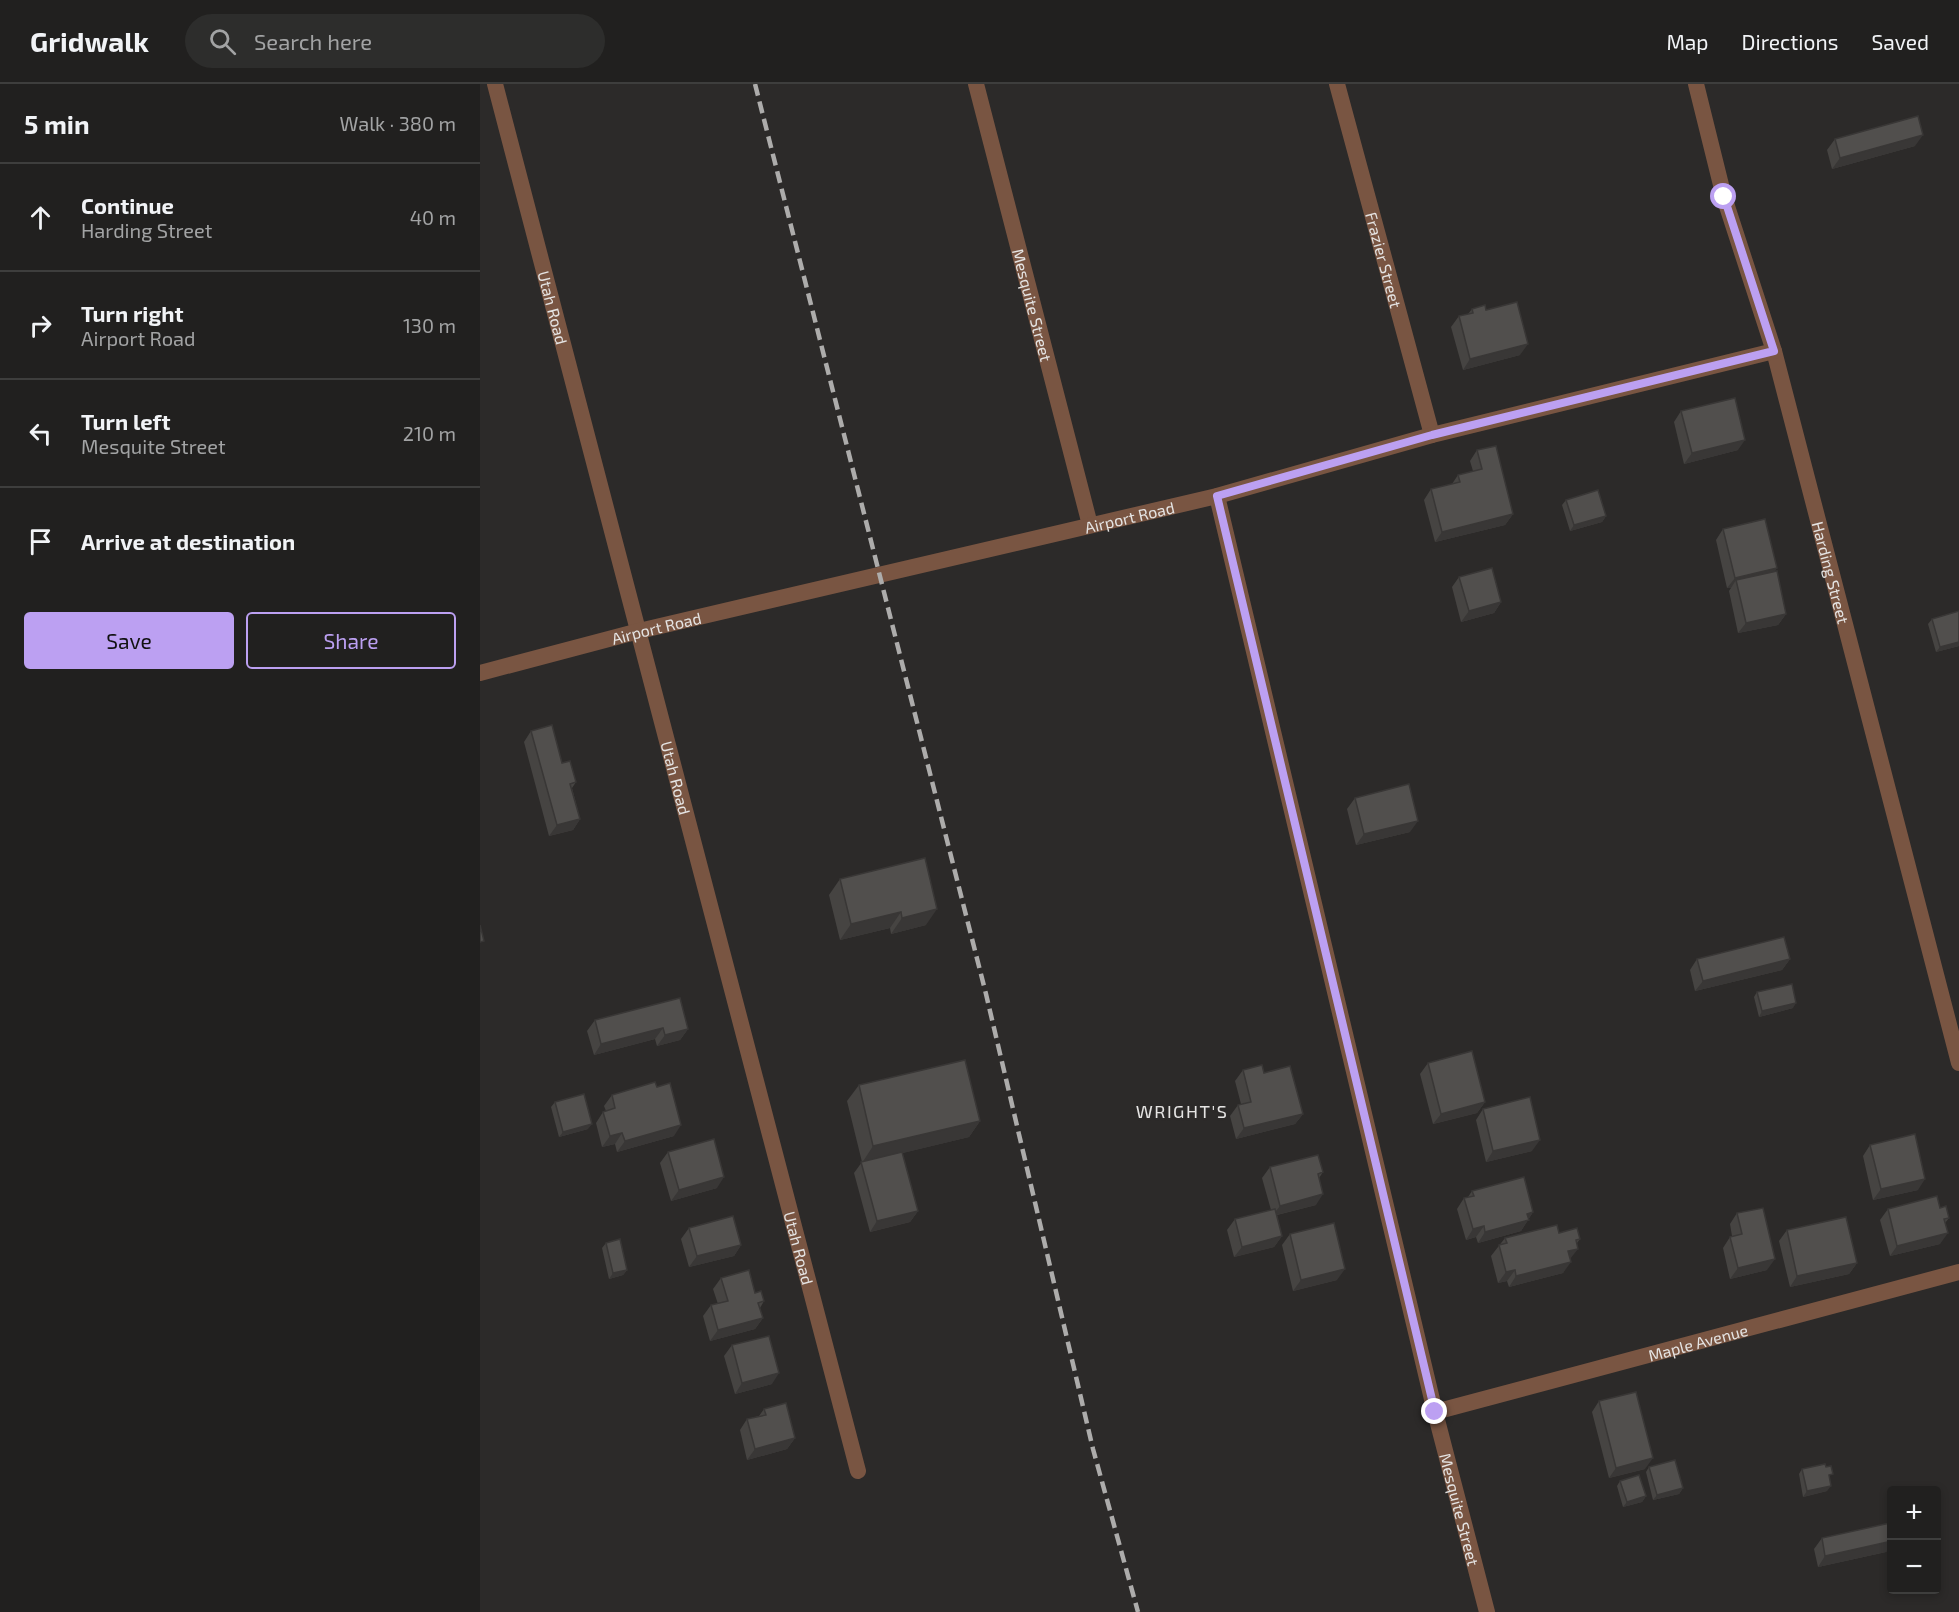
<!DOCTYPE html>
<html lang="en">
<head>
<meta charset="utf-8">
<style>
  :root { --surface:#21201f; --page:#2d2d2c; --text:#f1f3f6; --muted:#a2a3a4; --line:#3e3e3d; --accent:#bca0f2 }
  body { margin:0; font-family:"Exo 2",sans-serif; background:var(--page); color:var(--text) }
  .controls { position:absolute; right:18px; bottom:18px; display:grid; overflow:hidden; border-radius:6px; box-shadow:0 3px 9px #0003 }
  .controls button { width:54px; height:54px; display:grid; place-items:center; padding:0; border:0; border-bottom:2px solid var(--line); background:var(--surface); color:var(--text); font:30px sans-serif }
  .stop { position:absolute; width:18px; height:18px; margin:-14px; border:4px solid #bca0f2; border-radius:50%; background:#fff }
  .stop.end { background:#bca0f2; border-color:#fff; box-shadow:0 2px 6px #0008 }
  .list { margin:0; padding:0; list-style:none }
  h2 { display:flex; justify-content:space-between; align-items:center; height:78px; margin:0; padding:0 24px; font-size:26px }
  h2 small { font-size:20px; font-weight:400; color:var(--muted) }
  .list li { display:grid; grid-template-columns:39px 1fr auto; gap:18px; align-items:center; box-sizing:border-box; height:108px; padding:0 24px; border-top:2px solid var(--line) }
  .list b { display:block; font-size:22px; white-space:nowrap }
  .list p { margin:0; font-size:20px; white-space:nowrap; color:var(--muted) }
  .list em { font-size:20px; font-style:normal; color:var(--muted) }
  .actions { display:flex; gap:12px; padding:18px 24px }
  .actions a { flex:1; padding:14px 0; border:2px solid var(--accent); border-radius:6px; text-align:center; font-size:21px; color:var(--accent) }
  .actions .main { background:var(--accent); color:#111 }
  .icon { flex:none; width:33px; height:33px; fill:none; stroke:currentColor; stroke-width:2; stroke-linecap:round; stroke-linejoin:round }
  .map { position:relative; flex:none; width:1479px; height:1528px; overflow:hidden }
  header { display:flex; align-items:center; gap:36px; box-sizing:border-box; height:84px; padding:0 30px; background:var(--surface); border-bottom:2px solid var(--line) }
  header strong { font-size:28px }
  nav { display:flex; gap:33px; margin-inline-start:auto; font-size:21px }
  .search { width:420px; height:54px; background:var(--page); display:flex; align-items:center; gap:15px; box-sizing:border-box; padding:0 21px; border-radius:33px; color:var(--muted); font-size:22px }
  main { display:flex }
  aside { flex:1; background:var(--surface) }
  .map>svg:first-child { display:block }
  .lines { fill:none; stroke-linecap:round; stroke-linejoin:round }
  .minor { stroke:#795542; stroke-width:16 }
  .rail { stroke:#adacab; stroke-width:4.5; stroke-dasharray:12 6; stroke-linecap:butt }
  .wall { fill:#464442 }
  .shaded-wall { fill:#393736 }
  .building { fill:#514f4d; stroke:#393736; stroke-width:1.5 }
  .route { stroke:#bca0f2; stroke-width:8 }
  .labels { text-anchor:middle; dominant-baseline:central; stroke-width:4.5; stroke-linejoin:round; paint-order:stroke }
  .street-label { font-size:16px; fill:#e5e4e3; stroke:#2c2a29 }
  .neighbourhood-label { font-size:18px; letter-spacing:1.5px; fill:#e5e4e3; stroke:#2c2a29 }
</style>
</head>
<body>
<header>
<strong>Gridwalk</strong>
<div class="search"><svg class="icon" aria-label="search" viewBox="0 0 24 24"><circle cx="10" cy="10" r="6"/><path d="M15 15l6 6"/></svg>Search here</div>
<nav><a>Map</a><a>Directions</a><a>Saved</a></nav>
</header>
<main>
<aside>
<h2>5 min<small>Walk · 380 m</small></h2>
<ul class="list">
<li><svg class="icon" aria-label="ahead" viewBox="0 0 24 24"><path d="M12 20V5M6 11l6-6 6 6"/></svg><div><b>Continue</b><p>Harding Street</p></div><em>40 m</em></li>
<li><svg class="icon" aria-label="right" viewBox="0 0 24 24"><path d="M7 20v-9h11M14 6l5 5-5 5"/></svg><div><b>Turn right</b><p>Airport Road</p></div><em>130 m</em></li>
<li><svg class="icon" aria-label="left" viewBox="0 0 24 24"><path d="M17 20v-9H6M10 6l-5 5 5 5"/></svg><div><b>Turn left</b><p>Mesquite Street</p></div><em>210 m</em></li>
<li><svg class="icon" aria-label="arrive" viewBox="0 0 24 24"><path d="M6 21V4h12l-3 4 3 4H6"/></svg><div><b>Arrive at destination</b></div></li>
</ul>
<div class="actions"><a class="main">Save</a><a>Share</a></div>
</aside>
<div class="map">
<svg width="1479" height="1528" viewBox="0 0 1479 1528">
  <rect width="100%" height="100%" fill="#2c2a29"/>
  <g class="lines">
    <g class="minor">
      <path id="s1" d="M15,0l363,1387"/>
      <path id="s2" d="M496,0l114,441"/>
      <path id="s3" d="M857,0l95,351"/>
      <path id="s4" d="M1216,0l28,113 50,154 185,712"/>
      <path id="s5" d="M737,412l218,916 52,200"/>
      <path id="s6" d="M0,589l159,-42 578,-135 215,-61 342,-84"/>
      <path id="s7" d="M955,1328l524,-140"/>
    </g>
    <path class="rail" d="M275,0l231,910 107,455 45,163"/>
  </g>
  <path class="wall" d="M1355,55l80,7 -83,23 -5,-19z
    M992,225l14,1 34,45 -57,15 -12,-43 8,-11 9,-2z
    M1201,327l57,39 -54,14 -10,-42z
    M997,366l36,64 -8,11 -70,17 -11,-42 7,-11 21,-5 6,-9 15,-4 -3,-10z
    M1086,416l40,16 -4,6 -32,9 -8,-26z
    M1243,445l52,43 11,42 -8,11 -40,8 -9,-42 2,-3h-4l-11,-48z
    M979,493l42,25 -7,11 -33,9 -9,-35z
    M1479,527v35l-23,6 -8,-28 4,-5z
    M51,647l31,32 14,19 -4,6 8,31 -7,11 -24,6 -25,-94z
    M875,714l55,34 -54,13 -9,-36z
    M360,795l86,46 -35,9 -1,-6 -50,12 -11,-45z
    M1217,875h93l-8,11 -87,21 -5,-21z
    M1277,908l36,16 -34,9 -5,-20z
    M115,936l93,9 -8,11 -23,6 -2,-7 -61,16 -7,-24z
    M948,979l57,39 -8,11 -44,11 -13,-50z
    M763,986l21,3 39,41 -8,10 -59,15 -6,-23 8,-11 3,-1 -6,-23z
    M379,1001l121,36 -11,16 -67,16 16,58 -8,11 -40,10 -16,-59 8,-11 -15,-61z
    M132,1011l62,41 -57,16 -2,-8 -13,3 -6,-24 7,-11 3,-1 -2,-5z
    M75,1018l33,27 -29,8 -8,-30z
    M1003,1025l49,42 -46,11 -10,-42z
    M1390,1061l48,45 -45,10 -10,-44z
    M188,1068l49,36 -46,13 -11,-38z
    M790,1083l53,5 -4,6 -3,27 -39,10 5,21 -8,11 -40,10 -7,-27 8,-11 36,-9 -9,-32z
    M992,1107l61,21 -12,19 -43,12 -2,-6 -10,3 -9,-31 7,-11 4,-1z
    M1460,1124l9,10 -4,5 -5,21 -50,12 -10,-36 8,-11z
    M1257,1129l30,57 -37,9 -7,-31 7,-11 2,-1 -2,-12z
    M209,1144l52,17 -7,11 -45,11 -8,-28z
    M1307,1146l70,33 -8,11 -59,13 -11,-46z
    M1079,1149l21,6 -3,4 -7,16 -7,14 -54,14 -2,-6 -9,2 -7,-27 14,-18z
    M810,1150l47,46 -44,11 -11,-46z
    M126,1159l21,27 -4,5 -14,4 -7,-31z
    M241,1194l34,15 9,8 -4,7 3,10 -8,11 -45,12 -7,-25 8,-11 7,-1 -5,-15z
    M252,1261l40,39 -37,10 -11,-38z
    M1119,1317l46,68 -36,9 -17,-66z
    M284,1325l31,29 -8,11 -40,11 -7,-30 7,-11 12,-3z
    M1169,1383l34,21 -4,6 -26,6 -7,-28z
    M1322,1385l28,10 -3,12 -24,6 -4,-23z
    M1140,1397l26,15 -4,6 -19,5 -6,-21z
    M1412,1445v15l-6,8 -68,15 -4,-18 8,-11z"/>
  <path class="shaded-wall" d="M1443,51l-8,11 -83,23 8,-11z
    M1048,260l-8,11 -57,15 7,-11z
    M1265,356l-7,10 -54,14 8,-11z
    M1033,430l-8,11 -70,17 7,-10z
    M1126,432l-4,6 -32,9 4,-6z
    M1297,484l-7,11 -34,1 -5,8h-4l8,-10z
    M1021,518l-7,11 -33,9 8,-11z
    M1306,530l-8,11 -40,8 8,-10z
    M1479,558v4l-23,6 4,-5z
    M100,735l-7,11 -24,6 8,-11z
    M938,737l-8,11 -54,13 8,-11z
    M457,825l-11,16 -35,9 11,-16z
    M421,828l-11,16 -50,12 11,-16z
    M1310,875l-8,11 -87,21 8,-10z
    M1316,919l-3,5 -34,9 3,-6z
    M183,944l-8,11 -61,16 7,-11z
    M208,945l-8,11 -23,6 8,-11z
    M1005,1018l-8,11 -44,11 8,-10z
    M823,1030l-8,10 -59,15 8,-11z
    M500,1037l-11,16 -107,26 11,-17z
    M112,1040l-4,5 -29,8 4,-5z
    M201,1041l-7,11 -57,16 8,-11z
    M142,1049l-7,11 -13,3 8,-11z
    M1060,1056l-8,11 -46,11 7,-11z
    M244,1093l-7,11 -46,13 8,-11z
    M1445,1095l-7,11 -45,10 8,-11z
    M843,1110l-7,11 -44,11 8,-10z
    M438,1127l-8,11 -40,10 7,-11z
    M1053,1128l-12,19 -43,12 7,-11 42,-18z
    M1004,1142l-8,11 -10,3 7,-11z
    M1468,1149l-8,11 -50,12 7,-10z
    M802,1152l-8,11 -40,10 8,-10z
    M261,1161l-7,11 -45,11 8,-11z
    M1098,1165l-8,10 -2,-8z
    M1295,1175l-8,11 -37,9 8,-11z
    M1091,1178l-8,11 -54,14 7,-11z
    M1377,1179l-8,11 -59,13 7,-11z
    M865,1185l-8,11 -44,11 8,-11z
    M147,1186l-4,5 -14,4 4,-6z
    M1035,1186l-8,11 -9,2 8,-11z
    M283,1234l-8,11 -45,12 8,-11z
    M299,1289l-7,11 -37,10 7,-11z
    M315,1354l-8,11 -40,11 8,-11z
    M1173,1374l-8,11 -36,9 7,-10z
    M1351,1402l-4,5 -24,6 4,-6z
    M1203,1404l-4,6 -26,6 4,-5z
    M1166,1412l-4,6 -19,5 4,-5z
    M1412,1457v3l-6,8 -68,15 7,-11z"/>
  <path class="building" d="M1438,32l5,19 -83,23 -5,-19z
    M1037,218l11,42 -58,15 -11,-43 14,-3 -1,-4 13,-4 1,5z
    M1255,314l10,42 -53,13 -11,-42z
    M1016,362l17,68 -71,18 -11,-43 29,-7 -2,-7 24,-6 -5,-19z
    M1118,406l8,26 -32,9 -8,-25z
    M1285,435l12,49 -42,10 -12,-49z
    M1012,484l9,34 -32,9 -10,-34z
    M1297,487l9,43 -40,9 -10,-43z
    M1479,527v31l-19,5 -8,-28z
    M72,641l10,38 8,-2 6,21 -6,2 10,35 -23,6 -26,-94z
    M929,700l9,37 -54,13 -9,-36z
    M445,774l12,51 -35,9 -1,-6 -50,12 -11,-45z
    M0,841l4,16 -4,1z
    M1304,853l6,22 -87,22 -6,-22z
    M1312,900l4,19 -34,8 -5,-19z
    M200,914l8,31 -23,6 -2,-7 -62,16 -6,-24z
    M992,967l13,51 -44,12 -13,-51z
    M485,976l15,61 -107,25 -14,-61z
    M782,981l2,8 26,-7 13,48 -59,14 -6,-23 13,-3 -8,-32z
    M175,998l2,5 13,-4 11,42 -56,16 -3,-8 -12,3 -7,-24 12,-4 -3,-13z
    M104,1010l8,30 -29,8 -8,-30z
    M1050,1013l10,43 -47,11 -10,-42z
    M1435,1050l10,45 -44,10 -11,-44z
    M234,1055l10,38 -45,13 -11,-38z
    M422,1068l16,59 -41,10 -16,-59z
    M838,1071l5,17 -5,2 5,20 -43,12 -10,-39z
    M1044,1093l9,35 -6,2 2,6 -44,12 -1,-6 -11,3 -9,-31 10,-2 -2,-5z
    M1457,1112l3,12 6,-2 3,12 -5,1 4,14 -51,13 -9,-37z
    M1283,1124l12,51 -37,9 -8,-31 12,-3 -5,-21z
    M795,1125l7,27 -40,11 -7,-28z
    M253,1132l8,29 -44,11 -8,-28z
    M1366,1133l11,46 -60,13 -10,-46z
    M854,1139l11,46 -44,11 -11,-46z
    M1077,1141l2,8 18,-5 3,11 -4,1 2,9 -10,2 3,11 -55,14 -1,-6 -9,2 -7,-27 8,-2 -2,-5z
    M140,1155l7,31 -14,3 -7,-30z
    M269,1186l6,23 6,-2 3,10 -6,2 5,15 -45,12 -7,-25 17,-4 -7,-23z
    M289,1252l10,37 -37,10 -10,-38z
    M1156,1308l17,66 -37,10 -17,-67z
    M306,1319l9,35 -40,11 -8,-30 19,-4 -2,-6z
    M1195,1376l8,28 -26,7 -8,-28z
    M1345,1380l1,3 5,-1 2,8 -4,1 2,11 -24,5 -5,-22z
    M1159,1391l7,21 -19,6 -7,-21z
    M1410,1439l2,6v12l-67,15 -3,-18z"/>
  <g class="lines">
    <path class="route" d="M955,1328l-218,-916 215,-61 342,-84 -50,-154"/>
  </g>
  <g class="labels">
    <g class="street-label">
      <text stroke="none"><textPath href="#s3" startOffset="182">Frazier Street</textPath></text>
      <text stroke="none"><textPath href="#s2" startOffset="228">Mesquite Street</textPath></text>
      <text stroke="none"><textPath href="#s1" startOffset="231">Utah Road</textPath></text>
      <text stroke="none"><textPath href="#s6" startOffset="668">Airport Road</textPath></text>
      <text stroke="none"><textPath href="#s4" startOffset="507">Harding Street</textPath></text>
      <text stroke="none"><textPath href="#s6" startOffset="182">Airport Road</textPath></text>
      <text stroke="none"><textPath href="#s1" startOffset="717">Utah Road</textPath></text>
      <text stroke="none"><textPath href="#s1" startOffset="1203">Utah Road</textPath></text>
      <text stroke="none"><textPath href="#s7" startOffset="272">Maple Avenue</textPath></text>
      <text stroke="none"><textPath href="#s5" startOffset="1042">Mesquite Street</textPath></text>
    </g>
    <g class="neighbourhood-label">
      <text x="702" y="1027">WRIGHT'S</text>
    </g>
  </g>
</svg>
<div class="controls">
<button>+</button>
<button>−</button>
</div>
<div class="stop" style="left:1244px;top:113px"></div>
<div class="stop end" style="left:955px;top:1328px"></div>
</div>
</main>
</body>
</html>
